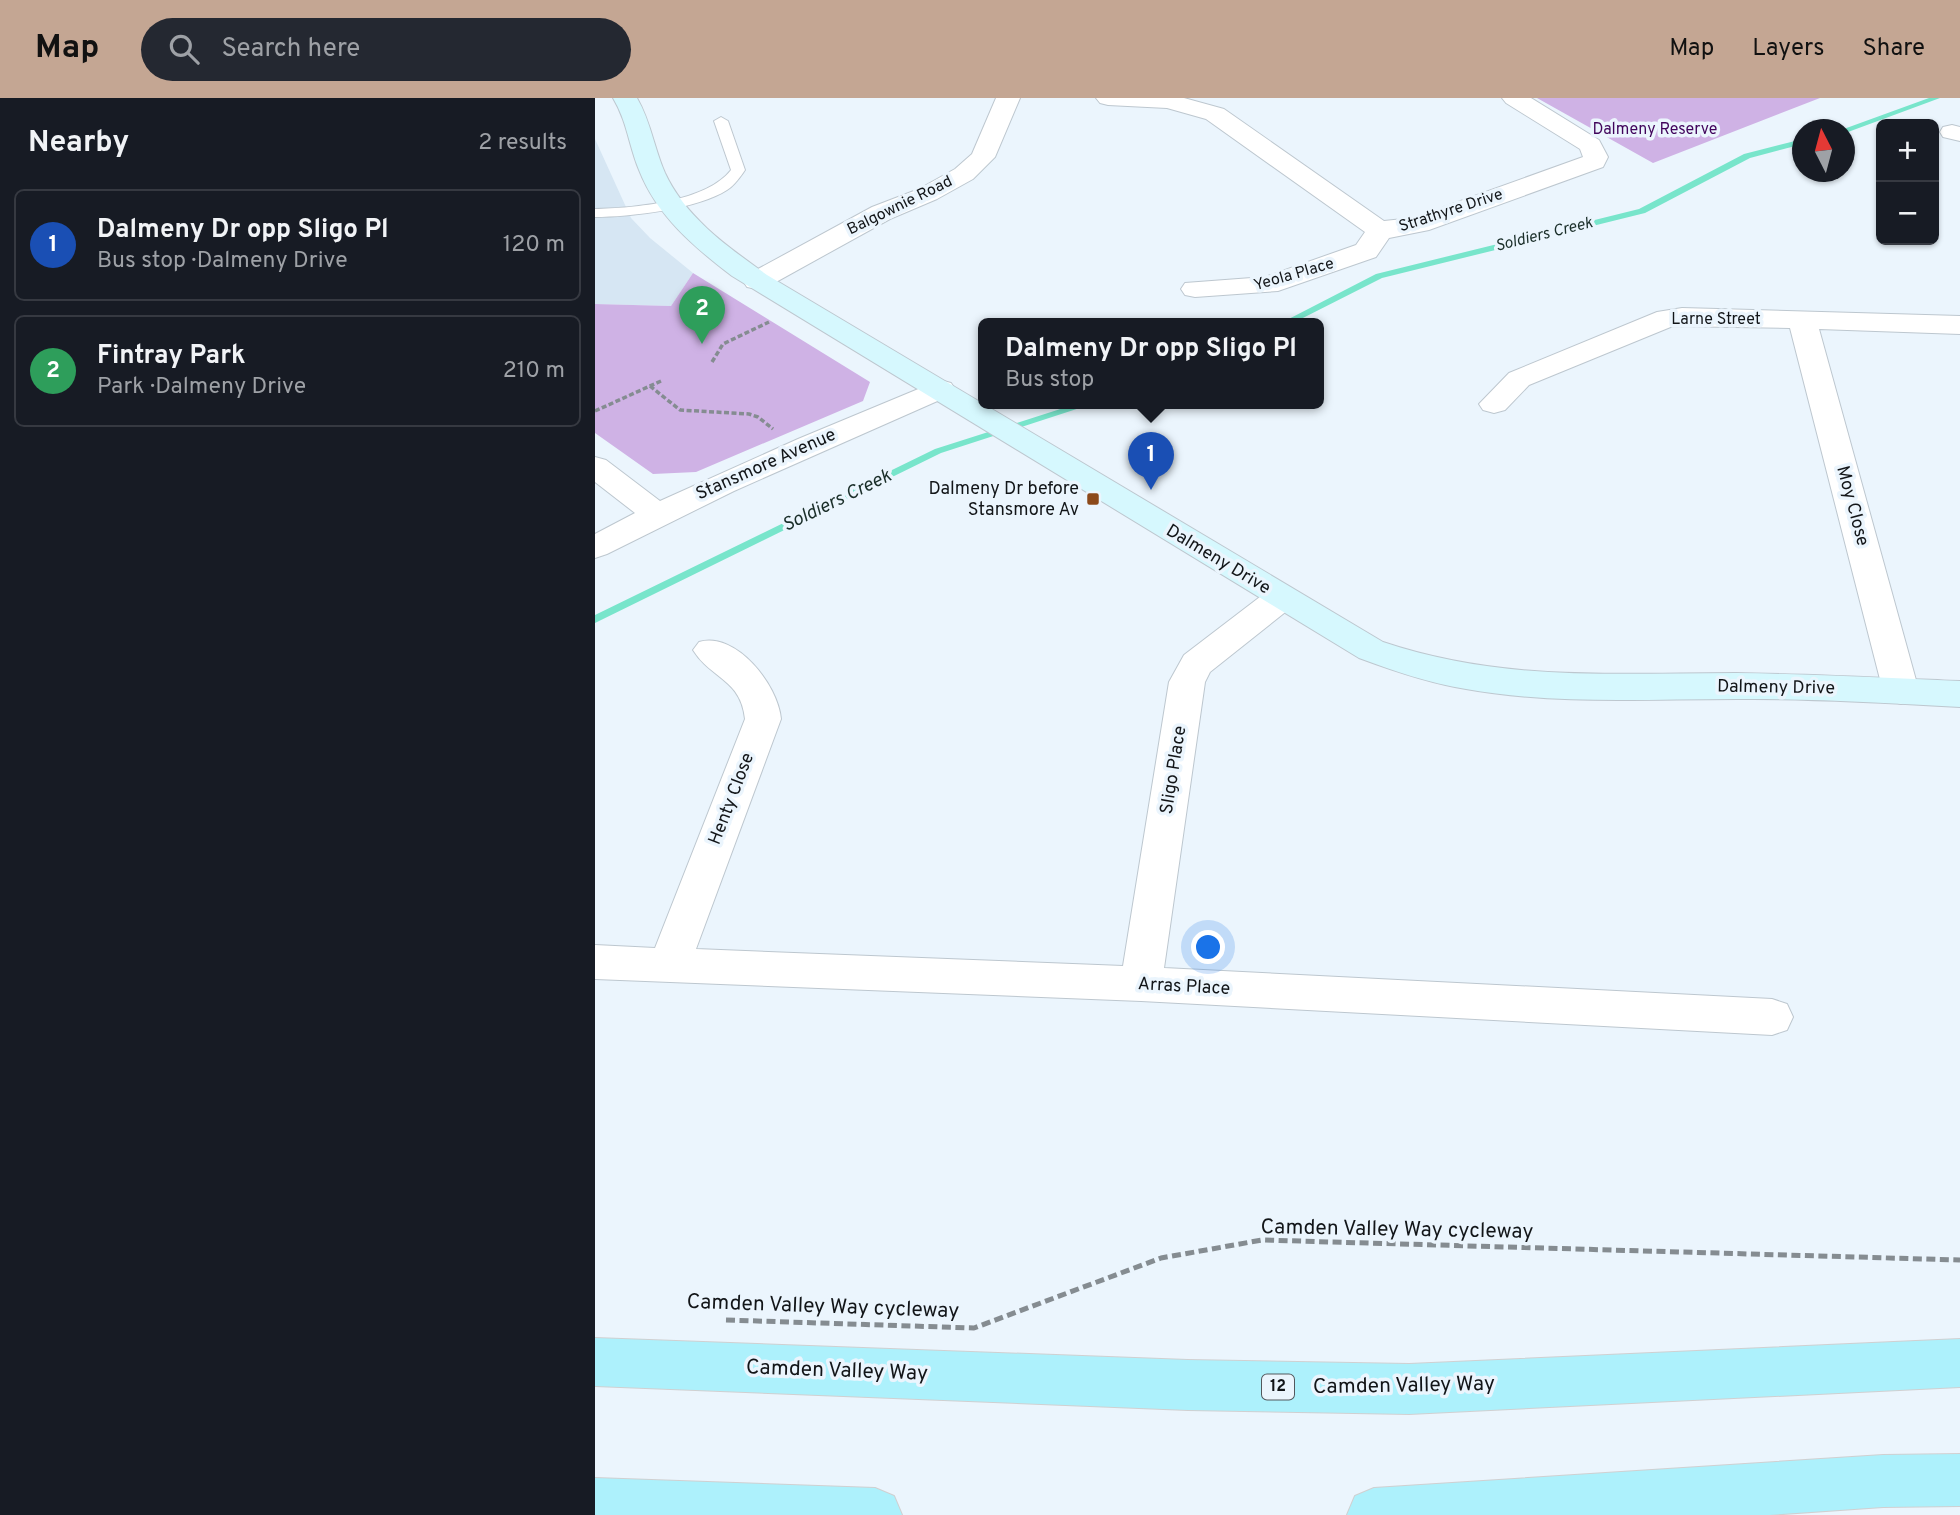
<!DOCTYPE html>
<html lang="en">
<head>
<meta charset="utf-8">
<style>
  :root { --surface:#171b24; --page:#242831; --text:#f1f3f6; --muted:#9ea1a6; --line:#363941; --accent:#c4a693 }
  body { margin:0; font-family:Overpass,sans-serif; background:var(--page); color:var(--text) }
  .controls { position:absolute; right:21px; top:21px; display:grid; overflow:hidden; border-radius:10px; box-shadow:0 2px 5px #0004 }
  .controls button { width:63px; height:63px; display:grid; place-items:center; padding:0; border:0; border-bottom:2px solid var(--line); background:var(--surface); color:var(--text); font:35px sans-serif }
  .compass { position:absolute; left:1197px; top:21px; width:63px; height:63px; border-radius:50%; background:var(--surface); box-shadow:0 2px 5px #0004; rotate:354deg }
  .you { position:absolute; left:614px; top:850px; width:24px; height:24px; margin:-18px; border:5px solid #fff; border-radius:50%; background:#1a73e8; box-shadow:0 0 0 10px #1a73e833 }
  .badge { display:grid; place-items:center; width:46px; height:46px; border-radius:50%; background:var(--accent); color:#fff; font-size:23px; font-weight:700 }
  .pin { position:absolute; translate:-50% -58px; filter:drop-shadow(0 2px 4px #0008) }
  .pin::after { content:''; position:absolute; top:37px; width:24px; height:21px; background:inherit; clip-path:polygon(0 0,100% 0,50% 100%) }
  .popup { position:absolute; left:383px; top:220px; width:346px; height:91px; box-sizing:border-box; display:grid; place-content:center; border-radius:10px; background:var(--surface); filter:drop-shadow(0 2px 5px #0005); font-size:23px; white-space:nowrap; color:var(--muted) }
  .popup b { font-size:26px; color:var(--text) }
  .popup::after { content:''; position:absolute; left:50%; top:100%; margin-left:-14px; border:14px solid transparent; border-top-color:var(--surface) }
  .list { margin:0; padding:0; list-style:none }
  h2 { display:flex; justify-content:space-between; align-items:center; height:91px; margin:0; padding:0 28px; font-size:30px }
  h2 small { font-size:23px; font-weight:400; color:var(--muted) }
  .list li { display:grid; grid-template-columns:46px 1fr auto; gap:21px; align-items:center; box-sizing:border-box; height:112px; margin:0 14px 14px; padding:0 14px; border:2px solid var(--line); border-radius:10px }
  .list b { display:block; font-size:26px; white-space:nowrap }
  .list p { margin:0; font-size:23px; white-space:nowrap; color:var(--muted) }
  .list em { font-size:23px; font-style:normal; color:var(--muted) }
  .icon { flex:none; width:38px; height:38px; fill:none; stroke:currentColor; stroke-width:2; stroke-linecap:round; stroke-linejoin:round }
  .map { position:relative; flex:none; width:1365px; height:1417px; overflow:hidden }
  header { display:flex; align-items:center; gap:42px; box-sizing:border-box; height:98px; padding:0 35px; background:var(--accent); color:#111 }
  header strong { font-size:33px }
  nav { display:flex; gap:38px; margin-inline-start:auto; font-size:24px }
  .search { width:490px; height:63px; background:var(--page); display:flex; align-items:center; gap:18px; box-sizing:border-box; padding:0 24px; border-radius:38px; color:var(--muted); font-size:26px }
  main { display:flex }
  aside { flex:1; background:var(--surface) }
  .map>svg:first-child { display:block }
  .built { fill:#d6e6f3 }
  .green { fill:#cfb2e5 }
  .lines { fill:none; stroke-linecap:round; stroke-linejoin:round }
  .stream { fill:#78e5cb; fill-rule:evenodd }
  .lane-casing { stroke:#bdc7cf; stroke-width:2 }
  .street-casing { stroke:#bdc7cf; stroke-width:2 }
  .secondary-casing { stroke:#bdc7cf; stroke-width:2 }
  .primary-casing { stroke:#d0d0d1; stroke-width:2 }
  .path-far1 { stroke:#858c91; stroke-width:3.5; stroke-dasharray:5 2.5; stroke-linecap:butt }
  .path { stroke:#858c91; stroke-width:5; stroke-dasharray:9 4.5; stroke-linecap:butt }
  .lane { fill:#fff; fill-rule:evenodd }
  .street { fill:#fff; fill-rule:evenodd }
  .secondary { fill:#d6f8fe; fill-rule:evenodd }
  .primary { fill:#adf1fc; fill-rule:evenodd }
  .poi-dot { fill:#8c491a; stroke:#ebf5fd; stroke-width:2.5 }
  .labels { text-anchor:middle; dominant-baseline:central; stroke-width:7; stroke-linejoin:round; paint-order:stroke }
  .far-park-label { font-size:16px; fill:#40045b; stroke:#ebf5fd }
  .far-street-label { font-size:16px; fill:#121518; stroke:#ebf5fd }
  .far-water-label { font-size:16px; font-style:italic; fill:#1a2e29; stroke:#ebf5fd }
  .shield { fill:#ebf5fd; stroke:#53585d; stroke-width:2 }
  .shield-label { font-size:16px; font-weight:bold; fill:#121518 }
  .street-label { font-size:18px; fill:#121518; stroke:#ebf5fd }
  .poi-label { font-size:18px; fill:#121518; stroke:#ebf5fd; text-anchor:end }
  .water-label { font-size:19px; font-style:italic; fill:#1a2e29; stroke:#ebf5fd }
  .near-street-label { font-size:21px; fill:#121518; stroke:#ebf5fd }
</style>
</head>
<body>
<header>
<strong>Map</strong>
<div class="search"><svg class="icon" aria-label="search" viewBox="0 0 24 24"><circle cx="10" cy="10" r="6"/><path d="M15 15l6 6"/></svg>Search here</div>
<nav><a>Map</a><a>Layers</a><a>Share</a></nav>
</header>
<main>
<aside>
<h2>Nearby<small>2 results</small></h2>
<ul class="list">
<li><span class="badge" style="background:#1a4fb4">1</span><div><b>Dalmeny Dr opp Sligo Pl</b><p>Bus stop · Dalmeny Drive</p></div><em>120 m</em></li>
<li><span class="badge" style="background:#2e9e5b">2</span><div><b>Fintray Park</b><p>Park · Dalmeny Drive</p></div><em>210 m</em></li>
</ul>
</aside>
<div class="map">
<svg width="1365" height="1417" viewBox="0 0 1365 1417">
  <rect width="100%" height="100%" fill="#ebf5fd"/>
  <path class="built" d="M0,41l36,79 19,20 43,35 -22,33 -76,-2z"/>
  <path class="green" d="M942,0h283l-167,65z
    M98,175l177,109 -7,19 -167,71 -43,2 -58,-41v-129l76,2z"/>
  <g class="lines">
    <path class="stream" d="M1334,0h11l-92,34h-3v-2h-4z
      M1208,41v5l-53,14 -105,55 -263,65 -91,46h-12l97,-50 263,-65 105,-55z
      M481,306h16l-151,49 -346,170v-8l340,-166z"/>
    <g class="lane-casing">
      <path id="lane" d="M126,19l7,4 17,49c-5,7 -10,15 -18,20 -29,19 -98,27 -132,27v-8c39,-1 111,-7 136,-39l-17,-49z"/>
    </g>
    <g class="street-casing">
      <path id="street" d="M401,0h24l-25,59 -22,22 -36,20 -47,20 -123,68 -10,2 -10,-2 -4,-6 4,-6 125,-68 47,-18 36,-20 17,-15z
        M501,0h88l40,11 160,112 29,-3 170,-61 -3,-8 -74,-46 -4,-5h29l68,42 9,17 -5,10 -174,63 -40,8 -13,19 -98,34 -83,6 -10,-2 -4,-6 4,-6 80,-6 91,-32 9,-13 -159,-113 -39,-11 -59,-3 -8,-2z
        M1357,27l8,2v14l-17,-4 -3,-5 3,-5z
        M1087,210l278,8v18l-141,-5 100,362 -5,9 -13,4 -13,-4 -5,-9 -93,-363 -117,-2 -144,59 -24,25 -11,3 -11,-3 -4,-6 30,-31 148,-61z
        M345,282l11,3 4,6 -4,6 -217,96 -127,63 -12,4v-24l40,-21 -40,-31v-25l11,3 54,41 138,-62z
        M686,489l12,3 5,8 -5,8 -83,66 -5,10 -41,286 608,31 15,5 6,13 -6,13 -15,5 -631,-34 -546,-22v-34l60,3 90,-229c-4,-40 -34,-40 -52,-69l6,-8c37,-11 79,43 82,77l-85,230 427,17 46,-284 15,-27 85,-65z"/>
    </g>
    <g class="secondary-casing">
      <path id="secondary" d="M18,0h24c14,24 17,50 28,75 21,45 63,74 102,102l616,367c119,40 230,31 353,31 75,1 150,5 224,8v26c-69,-4 -138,-8 -207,-8 -96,-1 -193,7 -287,-10 -37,-6 -72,-18 -107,-31l-627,-382c-38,-29 -75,-60 -93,-106 -10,-24 -12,-49 -26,-72z"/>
    </g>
    <g class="primary-casing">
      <path id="primary" d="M0,1240l593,22 221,4 551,-25v48l-551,27 -221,-4 -593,-24z
        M1365,1356v52l-77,1 -114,8h-422l8,-19 19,-8 509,-33z
        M0,1380l280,10 19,8 8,19h-307z"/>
    </g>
    <path class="path-far1" d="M117,264l11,-18 46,-22
      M55,288l30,24 69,4 9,3 15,12
      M0,313l66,-30"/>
    <path class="path" d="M131,1222l248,8 187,-70 101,-18 698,20"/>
    <use href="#lane" class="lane"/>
    <use href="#street" class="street"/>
    <use href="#secondary" class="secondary"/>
    <use href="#primary" class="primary"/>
  </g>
  <rect class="poi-dot" x="491" y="394" width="14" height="14" rx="3.5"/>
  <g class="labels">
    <g class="far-park-label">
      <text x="1060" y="32">Dalmeny Reserve</text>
    </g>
    <g class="far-street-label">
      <text transform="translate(305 108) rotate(-26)">Balgownie Road</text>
      <text transform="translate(856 113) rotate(-18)">Strathyre Drive</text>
      <text transform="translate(699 177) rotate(-16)">Yeola Place</text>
      <text x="1121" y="222">Larne Street</text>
    </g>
    <g class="far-water-label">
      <text transform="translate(949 137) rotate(-14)">Soldiers Creek</text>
    </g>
    <rect class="shield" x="667" y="1276.5" width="32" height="25" rx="5"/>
    <g class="shield-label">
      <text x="683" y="1289">12</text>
    </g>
    <g class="street-label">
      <text transform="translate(171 367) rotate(-24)">Stansmore Avenue</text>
      <text transform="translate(1257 408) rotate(75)">Moy Close</text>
      <text transform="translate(623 462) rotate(31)">Dalmeny Drive</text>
      <text transform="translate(1181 590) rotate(1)">Dalmeny Drive</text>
      <text transform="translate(579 672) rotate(-81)">Sligo Place</text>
      <text transform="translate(137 701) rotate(-69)">Henty Close</text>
      <text transform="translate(589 889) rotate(3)">Arras Place</text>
    </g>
    <g class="poi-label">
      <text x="484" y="391">Dalmeny Dr before<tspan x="484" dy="21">Stansmore Av</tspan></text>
    </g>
    <g class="water-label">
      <text transform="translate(242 403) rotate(-26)">Soldiers Creek</text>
    </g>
    <g class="near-street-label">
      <text transform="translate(802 1132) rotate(1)">Camden Valley Way cycleway</text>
      <text transform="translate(228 1209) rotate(2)">Camden Valley Way cycleway</text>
      <text transform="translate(242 1273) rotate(2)">Camden Valley Way</text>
      <text transform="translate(809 1288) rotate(-1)">Camden Valley Way</text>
    </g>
  </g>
</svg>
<div class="controls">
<button>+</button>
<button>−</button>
</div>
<svg class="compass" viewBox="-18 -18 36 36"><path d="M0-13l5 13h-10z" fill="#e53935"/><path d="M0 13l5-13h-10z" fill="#9ea1a6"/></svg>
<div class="you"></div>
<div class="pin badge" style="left:556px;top:392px;background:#1a4fb4">1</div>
<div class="popup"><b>Dalmeny Dr opp Sligo Pl</b>Bus stop</div>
<div class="pin badge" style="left:107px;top:246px;background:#2e9e5b">2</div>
</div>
</main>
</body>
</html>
